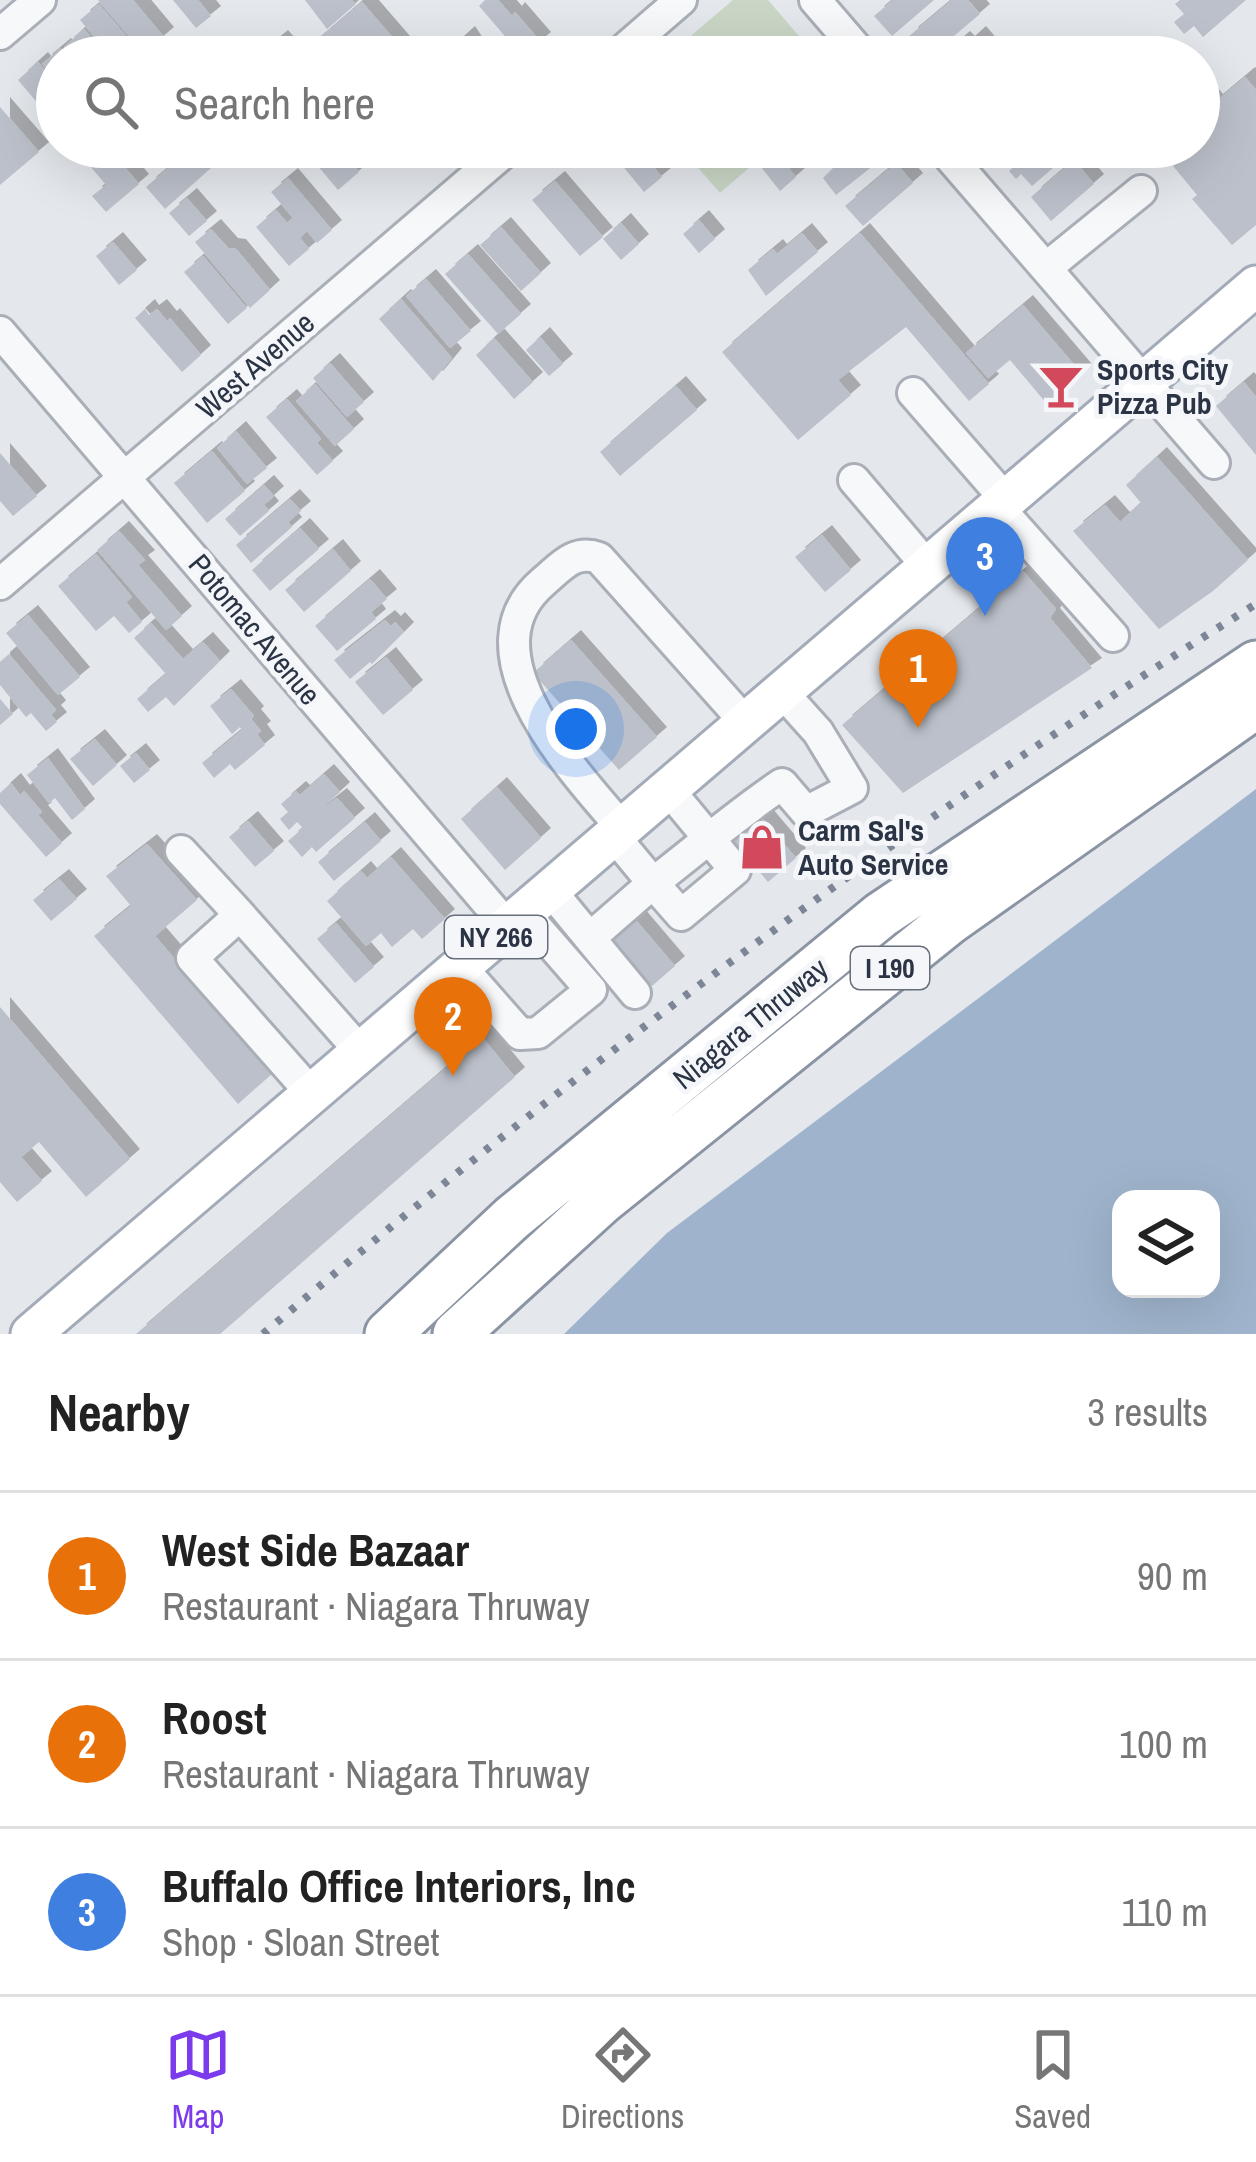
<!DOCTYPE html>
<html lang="en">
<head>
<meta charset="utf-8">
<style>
  :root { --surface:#fff; --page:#f6f6f6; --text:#222; --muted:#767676; --line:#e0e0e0; --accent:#7c3aed }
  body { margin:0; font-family:"Archivo Narrow",sans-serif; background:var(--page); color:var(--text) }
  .controls { position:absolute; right:36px; bottom:36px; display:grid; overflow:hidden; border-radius:24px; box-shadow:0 12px 48px #0002 }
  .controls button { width:108px; height:108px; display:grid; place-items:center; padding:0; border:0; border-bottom:3px solid var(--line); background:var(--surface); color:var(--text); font:60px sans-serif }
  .you { position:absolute; left:576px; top:729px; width:42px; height:42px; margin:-30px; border:9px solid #fff; border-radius:50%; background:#1a73e8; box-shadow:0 0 0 18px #1a73e833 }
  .badge { display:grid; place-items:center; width:78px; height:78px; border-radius:50%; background:var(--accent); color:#fff; font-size:39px; font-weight:700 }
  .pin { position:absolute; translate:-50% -99px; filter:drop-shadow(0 3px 6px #0008) }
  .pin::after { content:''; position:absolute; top:63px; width:42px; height:36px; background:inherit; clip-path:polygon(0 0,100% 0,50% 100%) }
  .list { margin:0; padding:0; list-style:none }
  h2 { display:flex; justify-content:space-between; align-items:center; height:156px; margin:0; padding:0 48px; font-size:51px }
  h2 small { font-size:39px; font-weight:400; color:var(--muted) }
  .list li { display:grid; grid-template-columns:78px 1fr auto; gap:36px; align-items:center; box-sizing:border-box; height:168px; padding:0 48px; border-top:3px solid var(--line) }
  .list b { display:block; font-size:45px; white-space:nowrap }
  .list p { margin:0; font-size:39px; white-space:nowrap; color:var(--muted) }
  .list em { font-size:39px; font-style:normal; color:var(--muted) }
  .icon { flex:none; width:66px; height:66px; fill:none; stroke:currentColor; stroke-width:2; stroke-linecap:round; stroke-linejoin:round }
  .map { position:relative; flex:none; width:1256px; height:1334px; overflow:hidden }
  .search { position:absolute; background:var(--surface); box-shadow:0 12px 48px #0002; left:36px; right:36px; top:36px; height:132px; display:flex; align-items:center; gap:30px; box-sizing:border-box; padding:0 42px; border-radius:66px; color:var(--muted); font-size:45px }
  .sheet { height:660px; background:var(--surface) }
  nav { display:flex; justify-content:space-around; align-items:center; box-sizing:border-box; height:168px; border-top:3px solid var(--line); background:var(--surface); font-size:33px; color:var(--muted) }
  nav a { display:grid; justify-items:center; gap:6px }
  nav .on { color:var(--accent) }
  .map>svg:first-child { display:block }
  .green { fill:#c9d6c5 }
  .water { fill:#9fb4cc; fill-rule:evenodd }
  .building { fill:#bbc0ca; filter:url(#shadow) }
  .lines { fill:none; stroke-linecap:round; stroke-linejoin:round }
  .minor-casing { stroke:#a9aeb7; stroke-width:36 }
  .major-casing { stroke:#a3abb8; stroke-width:45 }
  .highway-casing { stroke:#8b94a3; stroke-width:51 }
  .minor { stroke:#f7f8fa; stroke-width:30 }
  .major { stroke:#fff; stroke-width:39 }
  .highway { stroke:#fff; stroke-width:45 }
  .rail { stroke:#7d8696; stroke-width:8; stroke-dasharray:6 12; stroke-linecap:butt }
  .labels { text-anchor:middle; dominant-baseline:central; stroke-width:10; stroke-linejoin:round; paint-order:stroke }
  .shield { fill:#f4f6f9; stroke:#676e7b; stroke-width:3 }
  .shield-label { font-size:27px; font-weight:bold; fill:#2b3445 }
  .street-label { font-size:30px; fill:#2b3445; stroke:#f4f6f9 }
  .poi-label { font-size:30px; font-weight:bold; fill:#2b3445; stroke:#f4f6f9; text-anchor:start }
</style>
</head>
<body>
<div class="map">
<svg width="1256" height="1334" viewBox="0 0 1256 1334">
  <defs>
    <filter id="shadow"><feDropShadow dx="10" dy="-10" stdDeviation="0" flood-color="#0004"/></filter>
  </defs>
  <rect width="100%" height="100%" fill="#e4e7ec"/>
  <path class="green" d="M733,0h35l49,57h-151z
    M680,147h65l12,14 -37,32z"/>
  <path class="water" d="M1256,789v545h-692l103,-101zM1121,1199h90v90h-90z"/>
  <path class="building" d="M98,0h35l31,37 -20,17z
    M173,0h25l13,16 -15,12z
    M305,0h47l4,4 -29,25z
    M485,0h13l14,16 3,-4 26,30 -18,15 -44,-51z
    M893,0h41l-42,36 -18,-20z
    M952,0h16l12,14 -51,43h-13l-2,-3 5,-4 -11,-13z
    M1180,0h66l-43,37 -9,-11 -10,8 -10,-12 10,-8 -9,-10z
    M362,2l38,44 -13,11h-15l-14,-16 -19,16h-32l-4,-4z
    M99,4l45,53h-33l-31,-37z
    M84,29l24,28h-36l-8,-10z
    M465,36l14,21h-30l-3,-4z
    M976,36l13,15 -7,6h-41l19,-16 5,5z
    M278,40l15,17h-26l-4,-5z
    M61,48l8,9h-12v24l-15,-17z
    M38,62l19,23v41l-39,-46z
    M1245,77l11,13v135l-24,20 -40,-46 5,-4 -24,-29 19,-16 -2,-3h9v-47l6,-6 8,10z
    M0,107l39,45 -39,33z
    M74,147h34l31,37 -33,28 -14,-16 14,-11z
    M193,147l18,21 -46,41 -19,-22z
    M302,147h36l21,25 -21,18z
    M397,147h39l-22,20z
    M607,147h30l25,30 -18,15z
    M805,147h29l-17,14z
    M854,147h20l9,11 -47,37 -13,-17z
    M1037,147h31l-5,5 4,4 -35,30 -11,-12 -5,5 -7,-8z
    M773,149l23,28 -16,14 -23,-29z
    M1074,160l20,24 -43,37 -20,-24z
    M896,163l17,20 -50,43 -18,-20z
    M288,178l44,52 -15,13 -10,-12 -7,7 9,11 -20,17 -33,-39 20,-17 11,13 6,-5 -22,-26z
    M555,181l48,56 -23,19 -48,-56z
    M187,198l20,23 -18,15 -20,-23z
    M699,220l16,19 -16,14 -16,-19z
    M621,223l18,21 -18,16 -18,-21z
    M501,227l40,46 -20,18 -41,-46z
    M211,229l17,19 8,1 34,41 -20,18 -55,-66z
    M802,233l16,19 -52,44 -18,-26 25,-21 4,5z
    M860,233l129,151 -20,17 -63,-74 -68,53 13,15 -53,45 -76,-88z
    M113,242l24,28 -18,15 -23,-29z
    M468,254l53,60 -23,20 -53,-60z
    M203,256l44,52 -19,16 -44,-52z
    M426,279l45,52 -21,17 -44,-52z
    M401,299l51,59 -19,23 -54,-62z
    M1023,305l59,69 -35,30 -37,-44 -22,18 -22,-25z
    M145,309l4,6 8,-6 10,12 3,-3 31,37 -19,17 -47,-54z
    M540,337l23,27 -14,12 -23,-26z
    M494,338l39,44 -19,17 -38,-44z
    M330,363l34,39 -17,15 -34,-39z
    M1244,382l12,15v58l-40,-49z
    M315,384l39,45 -19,17 -39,-45z
    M676,386l21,24 -77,66 -20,-24z
    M287,399l34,40 -4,4 16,18 -16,14 -51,-58z
    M236,431l31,37 -20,16 -30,-36z
    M212,451l33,40 -38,32 -33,-40z
    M0,453l37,43 -24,20 -13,-15z
    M1157,457l91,103 -35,31 -54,38 -86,-98 32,-26 15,17 21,-19 -15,-18z
    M264,485l10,11 -10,9 5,6 -29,25 -15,-17z
    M290,499l11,12 -13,11 4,5 -41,36 -15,-18z
    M300,528l19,21 -49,42 -18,-21z
    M119,531l26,29 -7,5 44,51 -16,14 -69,-80z
    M822,535l29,35 -26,22 -30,-35z
    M333,549l18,22 -47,41 -19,-22z
    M96,554l36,43 -6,5 16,20 -13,11 -15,-17 -18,15 -38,-45z
    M1023,571l33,38 -6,9 42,50 -189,125 -61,-68z
    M370,579l17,20 -16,13 5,7 -39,32 -22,-25z
    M28,615l52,62 -22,18 -52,-62z
    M385,620l6,6 4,-4 9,10 -32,32 -2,-2 -20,17 -16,-19z
    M151,623l32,36 20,-17 17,19 -46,45 -8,-9 -18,15 -11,-13 29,-25 -32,-36z
    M571,640l86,97 -38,33 -86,-97z
    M9,654l47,56 -5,5 6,7 -11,9 -15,-18 -5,4 -26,-32v-23z
    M386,657l27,33 -30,25 -28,-33z
    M231,689l23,27 -3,3 10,12 -4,3 8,11 -30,25 -5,-6 -16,14 -12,-15 40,-33 -2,-3 -8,7 -22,-28z
    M0,699l13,15 -13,11z
    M95,739l22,26 -24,21 -23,-27z
    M136,753l14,17 -16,13 -14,-17z
    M48,758l37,51 -13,11 -17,-22 -6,5 -22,-28z
    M324,774l16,18 -25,23 22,-17 18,20 -39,34 -4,-5 -10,10 -14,-16 15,-13 -6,-6 -8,8 -9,-11 8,-7 -7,-8 15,-13 4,4z
    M11,783l9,12 4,-4 18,21 -4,3 24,28 -16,14 -46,-53v-11z
    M497,787l44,51 -36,32 -44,-51z
    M757,812l39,46 -28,24 -39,-46z
    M248,821l26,30 -19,16 -26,-30z
    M365,822l16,19 -47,40 -16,-19z
    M147,844l50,56 -42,36 118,137 -35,31 -144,-168 37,-30 -25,-30z
    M391,857l54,62 -23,20 -9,-10 -21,18 -11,-14 -15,13 -39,-45 34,-30 6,7z
    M59,879l18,20 -26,22 -18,-21z
    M629,912l46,54 -23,20 -47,-54z
    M336,923l38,44 -19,16 -38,-44z
    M0,1007l130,152 -44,38 -47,-55 -18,15 21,24 -25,21 -17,-20z
    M482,1037l33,40 -295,257h-84z"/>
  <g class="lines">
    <g class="minor-casing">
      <path id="minor" d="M815,0l49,57
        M0,34l40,-34
        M615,57l66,-57
        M941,147l273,316
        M1046,268l95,-77
        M0,332l508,595
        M913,393l94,108
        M854,480l74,87
        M999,508l114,128
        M0,584l510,-437
        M668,789l67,81 -54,45 -28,-32c43,-33 84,-69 129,-99l24,28 46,-24 -34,-56 -36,-40
        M623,829c-49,-57 -162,-177 -80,-247 18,-15 31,-33 56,-24l147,165
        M181,851l59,64
        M550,890l85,103
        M591,937l62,-54 -39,-47
        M461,967l59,67 18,-1 53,-43 -67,-77
        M312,1094l-120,-136 48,-43 121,137"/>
    </g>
    <g class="major-casing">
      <path id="major" d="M31,1334l1225,-1048"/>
    </g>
    <g class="highway-casing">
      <path id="highway" d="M388,1334l124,-116 369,-303 375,-251
        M456,1334l145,-132 349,-281 306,-216"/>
    </g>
    <use href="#minor" class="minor"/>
    <use href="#major" class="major"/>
    <use href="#highway" class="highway"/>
    <path class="rail" d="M263,1334c313,-267 644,-512 993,-730"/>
  </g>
  <defs>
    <g id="bar-bare" transform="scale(3.6)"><path d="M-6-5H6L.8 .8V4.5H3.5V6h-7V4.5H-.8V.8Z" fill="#d1495b" stroke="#f4f6f9" stroke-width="2.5" paint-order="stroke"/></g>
    <g id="shop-bare" transform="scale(3.6)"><path d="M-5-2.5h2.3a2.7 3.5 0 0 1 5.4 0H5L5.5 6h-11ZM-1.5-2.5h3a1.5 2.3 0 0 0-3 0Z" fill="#d1495b" stroke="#f4f6f9" stroke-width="2.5" paint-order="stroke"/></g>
  </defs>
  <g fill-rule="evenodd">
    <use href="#bar-bare" x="1061" y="386"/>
    <use href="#shop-bare" x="762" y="847"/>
  </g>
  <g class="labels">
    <g class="shield">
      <rect x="445" y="916" width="102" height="42" rx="9"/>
      <rect x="851" y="947" width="78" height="42" rx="9"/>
    </g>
    <g class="shield-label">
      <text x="496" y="937">NY 266</text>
      <text x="890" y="968">I 190</text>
    </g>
    <g class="street-label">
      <text transform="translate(255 365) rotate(-41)">West Avenue</text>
      <text transform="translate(255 629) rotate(50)">Potomac Avenue</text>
      <text transform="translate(750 1023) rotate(-39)">Niagara Thruway</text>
    </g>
    <g class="poi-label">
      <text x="1097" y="369">Sports City<tspan x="1097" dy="34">Pizza Pub</tspan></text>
      <text x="798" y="830">Carm Sal's<tspan x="798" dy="34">Auto Service</tspan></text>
    </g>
  </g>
</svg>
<div class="controls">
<button><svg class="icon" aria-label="layers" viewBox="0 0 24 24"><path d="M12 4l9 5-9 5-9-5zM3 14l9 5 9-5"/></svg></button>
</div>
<div class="you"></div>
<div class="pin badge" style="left:918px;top:728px;background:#e8710a">1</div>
<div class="pin badge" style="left:453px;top:1076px;background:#e8710a">2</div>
<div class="pin badge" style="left:985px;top:616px;background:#3f7fe0">3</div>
<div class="search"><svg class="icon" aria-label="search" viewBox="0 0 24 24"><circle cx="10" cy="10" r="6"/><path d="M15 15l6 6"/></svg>Search here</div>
</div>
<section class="sheet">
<h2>Nearby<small>3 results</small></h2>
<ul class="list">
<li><span class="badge" style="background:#e8710a">1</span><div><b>West Side Bazaar</b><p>Restaurant · Niagara Thruway</p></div><em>90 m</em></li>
<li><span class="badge" style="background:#e8710a">2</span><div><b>Roost</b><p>Restaurant · Niagara Thruway</p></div><em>100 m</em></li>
<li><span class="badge" style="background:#3f7fe0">3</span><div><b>Buffalo Office Interiors, Inc</b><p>Shop · Sloan Street</p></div><em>110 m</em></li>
</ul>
</section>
<nav>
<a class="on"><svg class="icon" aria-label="map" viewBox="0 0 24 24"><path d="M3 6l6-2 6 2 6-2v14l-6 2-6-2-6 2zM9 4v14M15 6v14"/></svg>Map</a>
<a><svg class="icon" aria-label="directions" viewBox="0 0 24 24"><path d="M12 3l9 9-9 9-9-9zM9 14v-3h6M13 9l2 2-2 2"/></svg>Directions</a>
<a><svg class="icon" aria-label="saved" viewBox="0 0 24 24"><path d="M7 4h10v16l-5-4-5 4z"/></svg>Saved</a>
</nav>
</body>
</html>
